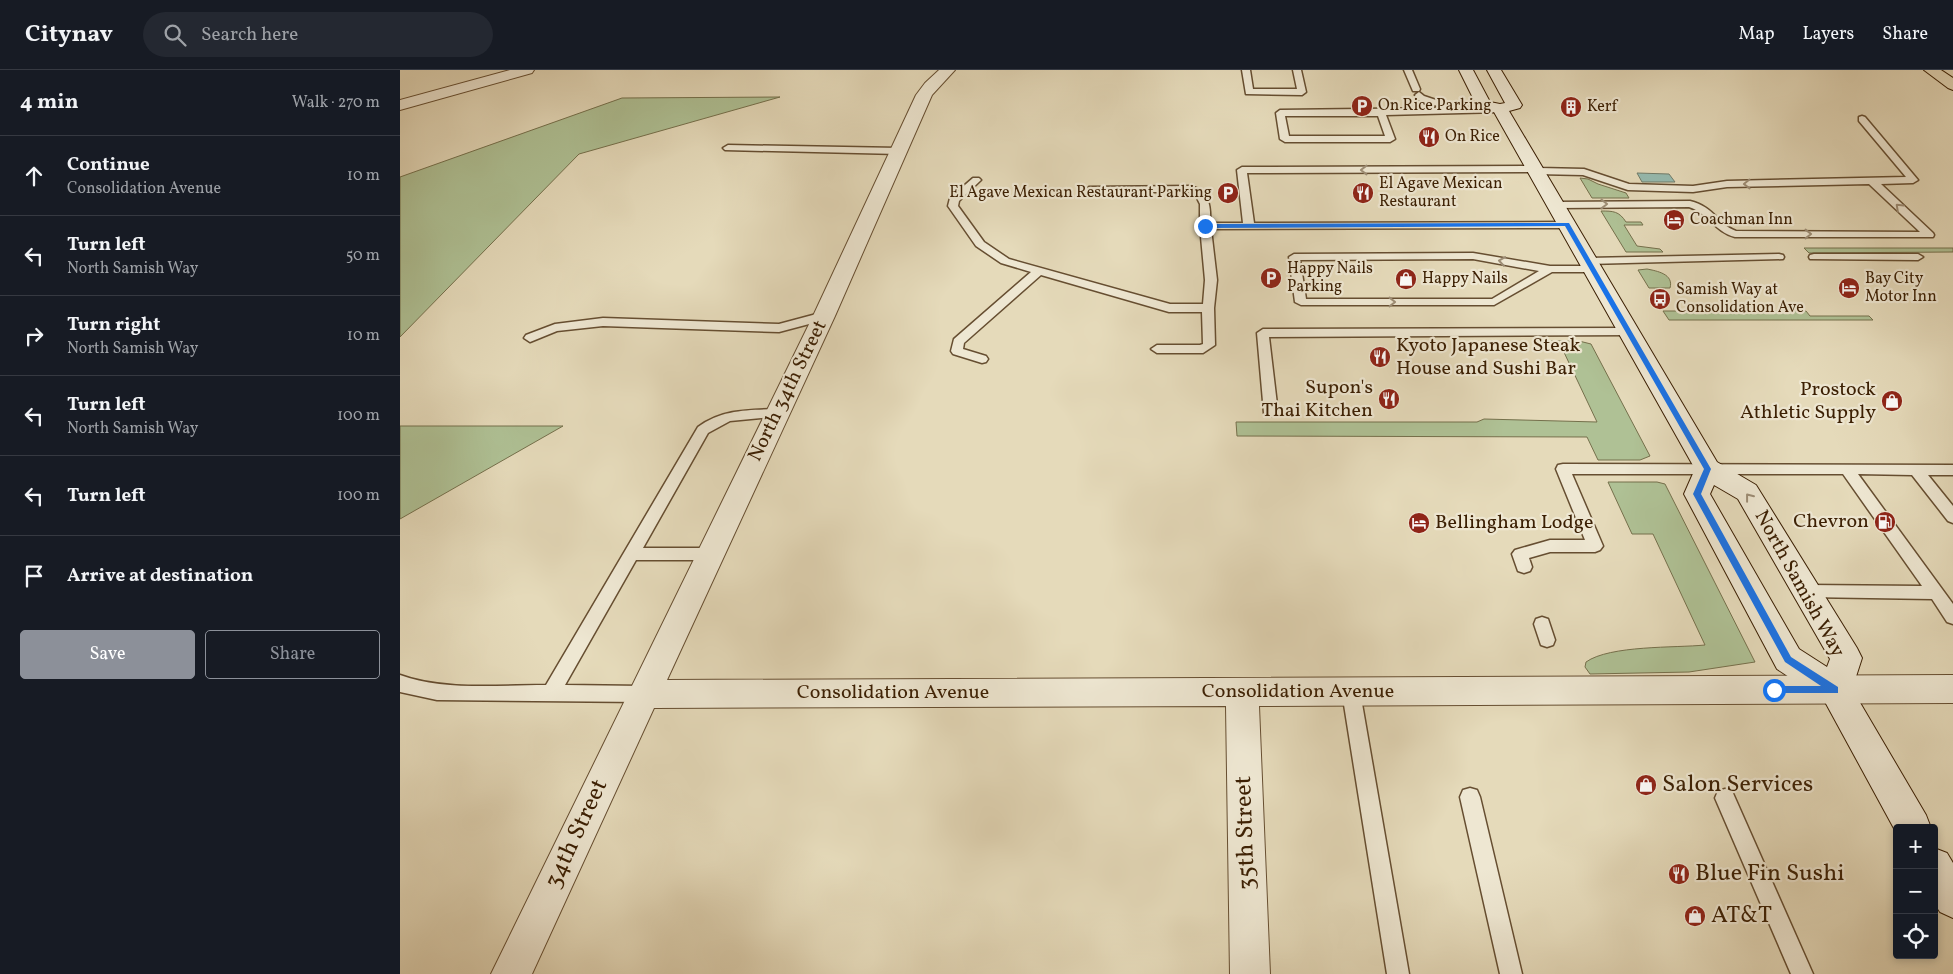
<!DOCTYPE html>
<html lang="en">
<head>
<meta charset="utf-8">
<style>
  :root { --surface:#171b24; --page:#242831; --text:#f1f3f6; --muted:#9ea1a6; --line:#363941; --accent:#8c9099 }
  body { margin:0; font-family:Vollkorn,serif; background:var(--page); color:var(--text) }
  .controls { position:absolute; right:15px; bottom:15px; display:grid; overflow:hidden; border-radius:5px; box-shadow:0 2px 8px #0003 }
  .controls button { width:45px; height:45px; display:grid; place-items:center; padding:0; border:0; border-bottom:1px solid var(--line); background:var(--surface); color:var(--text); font:25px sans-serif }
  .stop { position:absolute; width:15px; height:15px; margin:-11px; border:4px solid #1a73e8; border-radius:50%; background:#fff }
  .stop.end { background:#1a73e8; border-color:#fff; box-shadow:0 1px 5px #0008 }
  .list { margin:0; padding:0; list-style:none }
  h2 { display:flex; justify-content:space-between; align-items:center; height:65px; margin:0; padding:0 20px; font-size:21px }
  h2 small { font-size:16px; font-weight:400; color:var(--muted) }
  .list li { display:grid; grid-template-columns:32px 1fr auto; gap:15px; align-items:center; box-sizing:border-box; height:80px; padding:0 20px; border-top:1px solid var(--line) }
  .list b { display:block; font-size:19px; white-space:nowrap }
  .list p { margin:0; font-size:16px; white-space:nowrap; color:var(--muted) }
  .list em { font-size:16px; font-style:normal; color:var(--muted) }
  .actions { display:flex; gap:10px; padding:15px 20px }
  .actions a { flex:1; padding:11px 0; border:1px solid var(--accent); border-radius:5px; text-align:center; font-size:18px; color:var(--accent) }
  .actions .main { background:var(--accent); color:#fff }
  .icon { flex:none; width:28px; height:28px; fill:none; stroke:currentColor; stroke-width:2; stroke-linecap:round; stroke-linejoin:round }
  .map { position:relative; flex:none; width:1553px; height:904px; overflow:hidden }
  header { display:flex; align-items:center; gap:30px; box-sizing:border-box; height:70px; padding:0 25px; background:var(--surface); border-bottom:1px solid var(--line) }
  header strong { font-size:24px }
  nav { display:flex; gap:28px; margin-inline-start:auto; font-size:18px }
  .search { width:350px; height:45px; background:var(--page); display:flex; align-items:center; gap:12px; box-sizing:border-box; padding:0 18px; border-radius:28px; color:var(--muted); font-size:19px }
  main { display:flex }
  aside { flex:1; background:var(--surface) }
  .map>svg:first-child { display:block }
  .green { fill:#afc195; stroke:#75704c }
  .water { fill:#96bbb0; stroke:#727d6b }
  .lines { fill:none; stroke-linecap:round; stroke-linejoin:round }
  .lane-casing { stroke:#664e31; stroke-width:3 }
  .street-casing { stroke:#664e31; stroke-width:2 }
  .secondary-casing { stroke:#3b1f03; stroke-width:2 }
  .highway-casing { stroke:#3b1f03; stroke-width:2 }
  .lane { fill:#eee7d2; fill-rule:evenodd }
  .street { fill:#eee7d2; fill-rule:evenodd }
  .secondary { fill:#eee7d2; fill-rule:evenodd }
  .highway { fill:#e5daba; fill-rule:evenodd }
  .oneway { stroke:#9d8d75 }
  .route { fill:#1a73e8 }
  .labels { text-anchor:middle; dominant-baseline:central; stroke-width:4.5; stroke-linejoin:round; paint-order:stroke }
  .far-poi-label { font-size:16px; fill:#3b1f03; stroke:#eee7d2; text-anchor:start }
  .poi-label { font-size:20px; fill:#3b1f03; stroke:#eee7d2; text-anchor:end }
  .street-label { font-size:20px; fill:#3b1f03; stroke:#eee7d2 }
  .near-poi-label { font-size:24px; fill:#3b1f03; stroke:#eee7d2; text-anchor:start }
  .near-street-label { font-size:24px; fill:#3b1f03; stroke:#eee7d2 }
</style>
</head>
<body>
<header>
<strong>Citynav</strong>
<div class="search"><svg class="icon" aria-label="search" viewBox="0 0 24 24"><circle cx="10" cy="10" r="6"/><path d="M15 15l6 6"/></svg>Search here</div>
<nav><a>Map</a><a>Layers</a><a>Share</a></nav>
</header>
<main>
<aside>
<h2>4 min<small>Walk · 270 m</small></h2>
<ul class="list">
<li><svg class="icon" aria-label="ahead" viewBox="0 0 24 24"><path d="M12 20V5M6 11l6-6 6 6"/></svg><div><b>Continue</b><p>Consolidation Avenue</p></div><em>10 m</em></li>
<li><svg class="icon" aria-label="left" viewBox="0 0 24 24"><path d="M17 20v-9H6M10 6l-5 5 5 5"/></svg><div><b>Turn left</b><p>North Samish Way</p></div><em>50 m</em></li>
<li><svg class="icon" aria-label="right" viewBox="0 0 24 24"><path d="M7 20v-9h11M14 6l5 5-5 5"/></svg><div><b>Turn right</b><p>North Samish Way</p></div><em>10 m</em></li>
<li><svg class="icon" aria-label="left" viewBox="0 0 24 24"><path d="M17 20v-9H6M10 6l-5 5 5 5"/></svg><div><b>Turn left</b><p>North Samish Way</p></div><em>100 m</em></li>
<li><svg class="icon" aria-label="left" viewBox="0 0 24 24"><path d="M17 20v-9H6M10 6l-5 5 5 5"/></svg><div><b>Turn left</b></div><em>100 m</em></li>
<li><svg class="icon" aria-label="arrive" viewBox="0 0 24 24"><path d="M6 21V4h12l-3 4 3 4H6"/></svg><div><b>Arrive at destination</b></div></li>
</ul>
<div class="actions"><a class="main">Save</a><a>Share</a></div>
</aside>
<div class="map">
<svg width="1553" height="904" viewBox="0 0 1553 904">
  <rect width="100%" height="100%" fill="#e5daba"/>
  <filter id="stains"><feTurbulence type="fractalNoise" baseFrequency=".004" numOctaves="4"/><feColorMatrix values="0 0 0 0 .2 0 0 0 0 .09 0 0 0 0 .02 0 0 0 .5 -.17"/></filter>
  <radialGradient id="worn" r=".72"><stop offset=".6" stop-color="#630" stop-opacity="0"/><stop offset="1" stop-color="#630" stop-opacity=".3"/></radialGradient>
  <path class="green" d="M380,27l-201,57 -179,183v-160l222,-79z
    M1180,108l8,1 10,5 28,9 3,5h-37z
    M1201,141c12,0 18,0 25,11h15l2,3h-19l13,21 23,3 3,3h-37z
    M1404,178h149v4l-144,1z
    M1247,199c10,2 27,5 23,19h-21l-11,-18z
    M1263,241h143l4,5h59l4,4h-204z
    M1137,271h42l12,3 59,112 -10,4h-42l-11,-23 -350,-1 -1,-14h241l7,-3 113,3 -36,-76h-26l-2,-2z
    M0,356h163l-163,93z
    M1208,412h49l8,2 90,178 -66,10 -99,2 -5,-7 1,-5c24,-17 89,-14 119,-17l-52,-111h-21z"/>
  <path class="water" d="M1237,103l32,1 6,8h-33z"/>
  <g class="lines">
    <g class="lane-casing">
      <path id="lane" d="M842,0h8l3,19h44l-4,-19h8l5,22 -4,3 -56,-1z
        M1004,0h8l8,19 -1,2h-6z
        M1019,22l5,4 24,8 1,2 -2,2 53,-2 4,3 -4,3 -114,3 9,24 -5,3h-105l-5,-3 -4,-26 4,-3 164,-2 -26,-8 -3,-5zM885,46h93l7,20h-96z
        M1462,46l3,1 53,63 -5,3 -32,1 52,49 1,2 -1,2h-198c-20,-5 -27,-24 -46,-30l-133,1 -5,-3 5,-3 134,-1c25,6 27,23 46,30l184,1 -51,-48 -142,3 -34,5 -65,-2 -45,-15 -47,-1 -4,-2 -285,1 7,50 313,-1 5,3 -5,3 -356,1 6,51 -3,28 1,37 -12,8h-46l-6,-4 6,-4h43l3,-1 -1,-32h-33l-128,-37 -77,68 -1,6 23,7 2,3 -2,3 -4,1 -29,-9 -2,-3 3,-12 77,-67 -30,-9 -25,-17 -28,-40 2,-8 23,-20h6l2,2 -22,21 -1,5 26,36 25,17 161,45h33l2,-24 -5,-54v-22l-3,-6 -8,-6h-96l-5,-3 1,-2 102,-1c18,5 20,20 19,37h33l-6,-53 5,-3 293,-1 4,2 45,1 45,15 64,2 34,-5 179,-4 -47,-56v-4z
        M328,75l171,3 5,3 -5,3 -174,-4 -2,-2z
        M1073,183l77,13h42l6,3 -6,3h-40l-58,33h-193l-6,-3 -6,-45 5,-3zM1073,189l66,12 -47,28h-186l-6,-39z
        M1379,184l4,1 1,2 -1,2 -195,5 -6,-3 6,-3z
        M1414,184h104l5,3 -5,3 -108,-1 -1,-2 1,-2z
        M424,242l6,4 -2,3 -49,13 -176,-6 -46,5 -27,11 -6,-4 2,-3 29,-11 48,-6 176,6z
        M1228,258l6,4 -2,3 -363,2 9,76 -2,3h-10l-2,-3 -7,-80 6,-4z
        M377,339l5,1 2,3 -2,3 -52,5 -22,12 -65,115h67l5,2 3,4 -3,4 -5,2h-74l-71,125 78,1 6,2 3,6 -3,6 -6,2 -206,-2 -37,-8v-17c42,16 101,10 146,10l152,-258c24,-18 51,-17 79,-18z
        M1163,394l390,1v10h-25l25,31v17l-5,-2 -36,-46 -54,-1 95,130v20l-6,-2 -15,-23 -126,-2 -6,-1 -2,-5 2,-5 6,-1 116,1 -79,-112h-271l31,72 -3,4 -5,2h-45l-21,6 3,9 -2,4 -6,2 -6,-2 -6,-17 3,-4 35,-10h35l-29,-71 2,-4z
        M1142,547l6,2 7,21 -2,5 -6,2 -6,-2 -7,-21 2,-5z
        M951,614l6,2 3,6 49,282h-22l-45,-282 3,-6z
        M1070,718l7,2 3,7 42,177h-22l-40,-177 3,-7z
        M1325,719l7,2 81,183h-22l-76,-176 3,-7z"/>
    </g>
    <g class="street-casing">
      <path id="street" d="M110,0h24l-2,3 -132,37v-10z
        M539,0h16l-23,25 -97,221 -168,364 1286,-5v28l-694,3 11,268h-40l-4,-268 -572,2 -122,266h-41l322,-658 103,-221 9,-12z"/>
    </g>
    <g class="secondary-casing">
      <path id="secondary" d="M1059,0h14l17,32 10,2 5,-1 -18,-33h14l21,35 -2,3 -11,3 208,351 39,23 101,163 5,10 -10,31 74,126 5,13h-34v6l-73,-134 -47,-31 -93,-175 11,-25 -201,-357 -16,-4zM1314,415l24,14 92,160 -3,8 -28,-18 -89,-155z
        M1534,778l13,5 6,10v55l-13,-6 -6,-9z"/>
    </g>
    <g class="highway-casing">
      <path id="highway" d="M1524,0h17l12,8v12l-5,-2z"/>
    </g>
    <use href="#lane" class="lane"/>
    <use href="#street" class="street"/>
    <use href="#secondary" class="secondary"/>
    <use href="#highway" class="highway"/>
  </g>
  <defs><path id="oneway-chevron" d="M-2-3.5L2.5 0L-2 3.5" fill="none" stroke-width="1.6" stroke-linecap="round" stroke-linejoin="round" transform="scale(1.25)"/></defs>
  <g class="oneway">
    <use href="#oneway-chevron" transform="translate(964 100) rotate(180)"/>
    <use href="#oneway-chevron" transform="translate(1347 114) rotate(179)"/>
    <use href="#oneway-chevron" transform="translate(1204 134)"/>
    <use href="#oneway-chevron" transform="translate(1499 137) rotate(-137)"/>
    <use href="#oneway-chevron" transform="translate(1408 164)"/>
    <use href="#oneway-chevron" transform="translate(1102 191) rotate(-171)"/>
    <use href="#oneway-chevron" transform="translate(992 232)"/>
    <use href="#oneway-chevron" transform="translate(1349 427) rotate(-128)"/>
  </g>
  <path class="route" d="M1169,153l142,246 -10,25 90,163 47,30v6h-67v-6l3,-1h47l-36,-24 -92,-168 11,-25 -139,-243 -360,2 -3,-2 3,-2z"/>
  <defs>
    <g id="parking-disc" transform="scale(1.125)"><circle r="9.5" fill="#8f2418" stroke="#eee7d2"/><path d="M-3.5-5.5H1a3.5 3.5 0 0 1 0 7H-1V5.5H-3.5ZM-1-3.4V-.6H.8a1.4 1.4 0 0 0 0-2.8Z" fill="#fff"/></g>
    <g id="building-disc" transform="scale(1.125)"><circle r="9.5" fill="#8f2418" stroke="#eee7d2"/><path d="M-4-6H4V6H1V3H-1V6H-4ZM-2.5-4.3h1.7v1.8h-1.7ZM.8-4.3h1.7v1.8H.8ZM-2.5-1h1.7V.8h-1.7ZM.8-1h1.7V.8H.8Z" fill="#fff"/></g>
    <g id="restaurant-disc" transform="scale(1.125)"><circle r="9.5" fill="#8f2418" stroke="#eee7d2"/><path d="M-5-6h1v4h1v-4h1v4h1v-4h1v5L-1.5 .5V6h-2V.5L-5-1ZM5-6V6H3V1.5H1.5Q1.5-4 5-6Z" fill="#fff"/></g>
    <g id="hotel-disc" transform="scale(1.125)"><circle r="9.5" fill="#8f2418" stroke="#eee7d2"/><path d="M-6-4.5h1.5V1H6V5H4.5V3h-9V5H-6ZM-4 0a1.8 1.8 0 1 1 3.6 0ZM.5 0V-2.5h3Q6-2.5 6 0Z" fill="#fff"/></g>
    <g id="shop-disc" transform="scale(1.125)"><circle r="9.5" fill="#8f2418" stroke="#eee7d2"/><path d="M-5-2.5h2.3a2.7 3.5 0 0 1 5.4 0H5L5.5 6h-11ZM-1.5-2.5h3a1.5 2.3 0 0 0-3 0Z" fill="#fff"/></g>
    <g id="bus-disc" transform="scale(1.125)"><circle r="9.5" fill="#8f2418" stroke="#eee7d2"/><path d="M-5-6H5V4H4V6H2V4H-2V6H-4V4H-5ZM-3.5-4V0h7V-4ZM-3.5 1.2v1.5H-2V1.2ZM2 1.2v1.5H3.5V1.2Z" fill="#fff"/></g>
    <g id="fuel-disc" transform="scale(1.125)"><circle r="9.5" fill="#8f2418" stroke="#eee7d2"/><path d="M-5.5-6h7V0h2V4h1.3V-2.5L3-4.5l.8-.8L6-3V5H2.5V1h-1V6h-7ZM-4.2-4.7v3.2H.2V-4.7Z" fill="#fff"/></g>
  </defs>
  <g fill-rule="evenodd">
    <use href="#parking-disc" x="962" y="36"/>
    <use href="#building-disc" x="1171" y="37"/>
    <use href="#restaurant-disc" x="1029" y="67"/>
    <use href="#parking-disc" x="828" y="123"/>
    <use href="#restaurant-disc" x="963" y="123"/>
    <use href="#hotel-disc" x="1274" y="150"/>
    <use href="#parking-disc" x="871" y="208"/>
    <use href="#shop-disc" x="1006" y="209"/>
    <use href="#hotel-disc" x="1449" y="218"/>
    <use href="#bus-disc" x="1260" y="229"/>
    <use href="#restaurant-disc" x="980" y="287"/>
    <use href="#restaurant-disc" x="989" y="329"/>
    <use href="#shop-disc" x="1492" y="331"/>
    <use href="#fuel-disc" x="1485" y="452"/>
    <use href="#hotel-disc" x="1019" y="453"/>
    <use href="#shop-disc" x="1246" y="715"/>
    <use href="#restaurant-disc" x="1279" y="804"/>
    <use href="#shop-disc" x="1295" y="846"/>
  </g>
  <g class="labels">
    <g class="far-poi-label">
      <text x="978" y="36">On Rice Parking</text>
      <text x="1187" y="37">Kerf</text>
      <text x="1045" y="67">On Rice</text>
      <text x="979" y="114">El Agave Mexican<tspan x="979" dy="18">Restaurant</tspan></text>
      <text x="812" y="123" text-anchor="end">El Agave Mexican Restaurant Parking</text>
      <text x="1290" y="150">Coachman Inn</text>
      <text x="887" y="199">Happy Nails<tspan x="887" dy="18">Parking</tspan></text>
      <text x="1022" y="209">Happy Nails</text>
      <text x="1465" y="209">Bay City<tspan x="1465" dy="18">Motor Inn</tspan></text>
      <text x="1276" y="220">Samish Way at<tspan x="1276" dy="18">Consolidation Ave</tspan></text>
    </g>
    <g class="poi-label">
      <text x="996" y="276" text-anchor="start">Kyoto Japanese Steak<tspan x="996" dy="23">House and Sushi Bar</tspan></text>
      <text x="973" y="318">Supon's<tspan x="973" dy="23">Thai Kitchen</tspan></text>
      <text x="1476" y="320">Prostock<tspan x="1476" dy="23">Athletic Supply</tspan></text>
      <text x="1469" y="452">Chevron</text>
      <text x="1035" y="453" text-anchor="start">Bellingham Lodge</text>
    </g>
    <g class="street-label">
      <text transform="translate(388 321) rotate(-64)">North 34th Street</text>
      <text transform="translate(1399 514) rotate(61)">North Samish Way</text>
      <text x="898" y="622">Consolidation Avenue</text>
      <text x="493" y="623">Consolidation Avenue</text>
    </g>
    <g class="near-poi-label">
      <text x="1262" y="715">Salon Services</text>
      <text x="1295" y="804">Blue Fin Sushi</text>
      <text x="1311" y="846">AT&amp;T</text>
    </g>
    <g class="near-street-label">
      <text transform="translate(846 763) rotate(-92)">35th Street</text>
      <text transform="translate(177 764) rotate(-65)">34th Street</text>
    </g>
  </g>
  <rect width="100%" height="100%" filter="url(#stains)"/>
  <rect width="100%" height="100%" fill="url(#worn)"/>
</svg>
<div class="controls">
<button>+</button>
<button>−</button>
<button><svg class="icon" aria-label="locate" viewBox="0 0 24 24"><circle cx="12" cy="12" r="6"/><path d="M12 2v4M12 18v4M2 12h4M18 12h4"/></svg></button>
</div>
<div class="stop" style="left:1374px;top:620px"></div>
<div class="stop end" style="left:805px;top:156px"></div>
</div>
</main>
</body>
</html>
